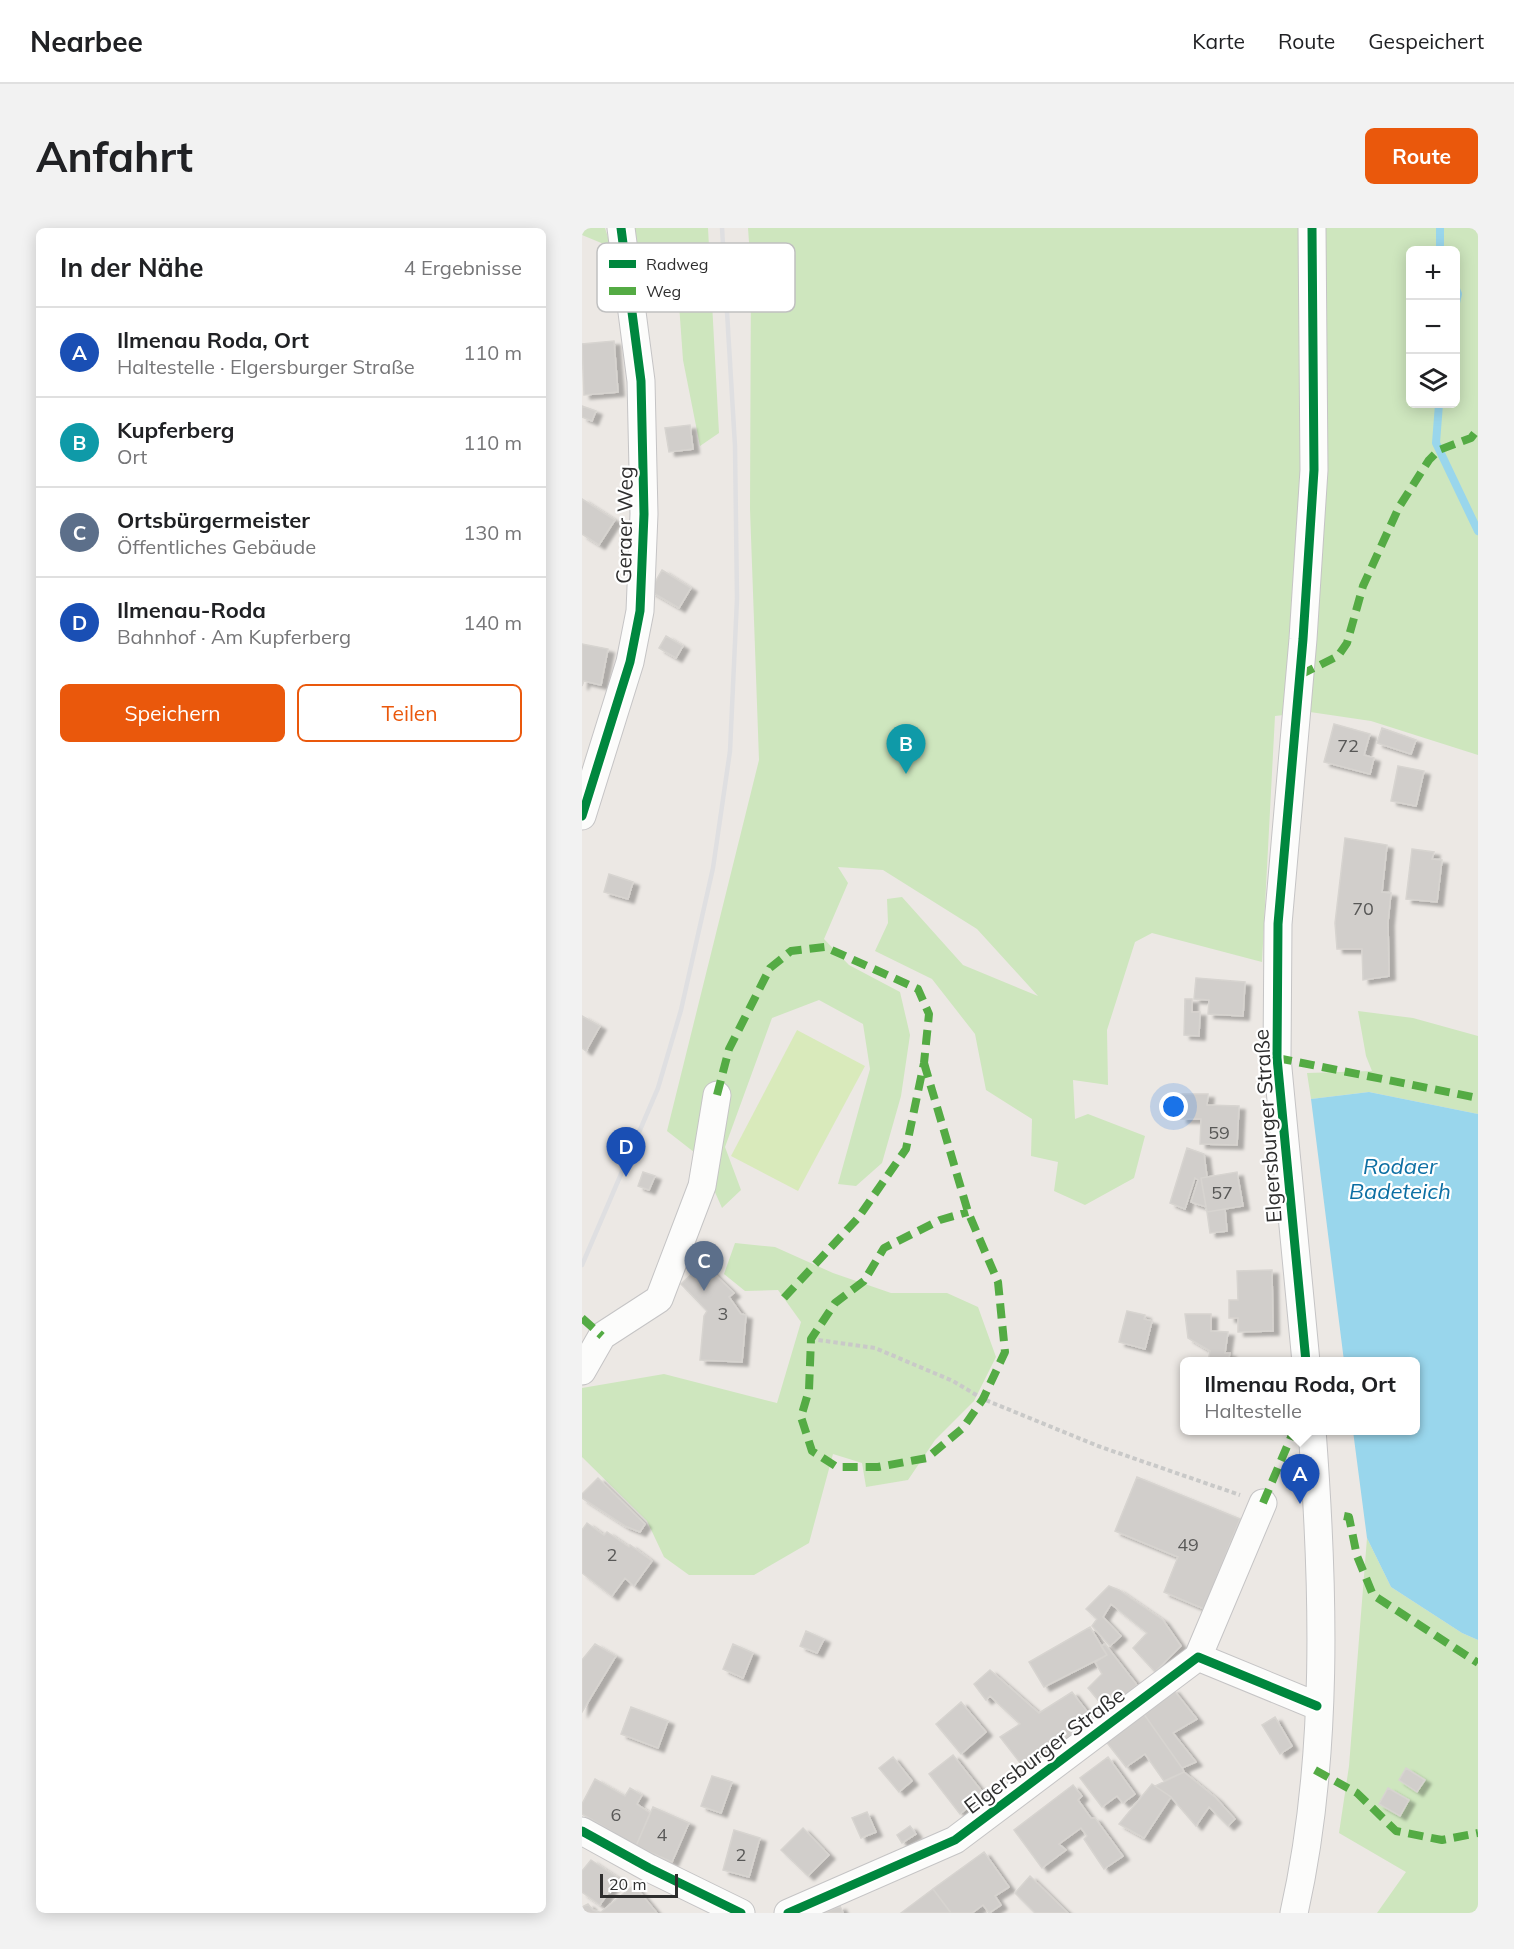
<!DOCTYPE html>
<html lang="de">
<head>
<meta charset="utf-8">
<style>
  :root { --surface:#fff; --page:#f2f2f2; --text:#202124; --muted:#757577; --line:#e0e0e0; --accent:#ea580c }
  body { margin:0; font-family:Mulish,sans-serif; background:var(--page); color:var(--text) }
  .controls { position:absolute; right:18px; top:18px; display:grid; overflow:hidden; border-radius:9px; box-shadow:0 3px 15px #0003 }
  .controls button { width:54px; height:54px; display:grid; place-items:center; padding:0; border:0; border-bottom:2px solid var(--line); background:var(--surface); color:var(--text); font:30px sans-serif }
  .scale { position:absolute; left:18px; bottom:15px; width:78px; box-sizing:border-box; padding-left:6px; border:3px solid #2e2e2e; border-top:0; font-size:16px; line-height:21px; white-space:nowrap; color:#2e2e2e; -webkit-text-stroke:4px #fff; paint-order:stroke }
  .you { position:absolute; left:592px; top:879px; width:21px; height:21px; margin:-15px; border:4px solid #fff; border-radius:50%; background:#1a73e8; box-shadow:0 0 0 9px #1a73e833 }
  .badge { display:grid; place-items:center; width:39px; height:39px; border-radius:50%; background:var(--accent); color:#fff; font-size:20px; font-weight:700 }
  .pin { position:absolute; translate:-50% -50px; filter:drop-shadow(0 2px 3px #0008) }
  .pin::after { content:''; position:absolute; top:32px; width:21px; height:18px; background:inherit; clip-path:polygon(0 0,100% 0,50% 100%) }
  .popup { position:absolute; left:598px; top:1129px; width:240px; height:78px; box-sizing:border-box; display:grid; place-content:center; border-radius:9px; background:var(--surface); filter:drop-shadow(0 2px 4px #0005); font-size:20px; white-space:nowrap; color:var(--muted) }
  .popup b { font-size:22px; color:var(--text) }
  .popup::after { content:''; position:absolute; left:50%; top:100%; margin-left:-12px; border:12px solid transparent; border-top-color:var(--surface) }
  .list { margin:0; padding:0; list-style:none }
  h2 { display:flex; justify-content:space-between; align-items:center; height:78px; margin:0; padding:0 24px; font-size:26px }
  h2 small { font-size:20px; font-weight:400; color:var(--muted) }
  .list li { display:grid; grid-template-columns:39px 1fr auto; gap:18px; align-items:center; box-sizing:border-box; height:90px; padding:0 24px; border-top:2px solid var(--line) }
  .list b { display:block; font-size:22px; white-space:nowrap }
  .list p { margin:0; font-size:20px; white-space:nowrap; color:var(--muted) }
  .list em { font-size:20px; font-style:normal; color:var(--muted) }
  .actions { display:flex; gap:12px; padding:18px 24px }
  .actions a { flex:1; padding:14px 0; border:2px solid var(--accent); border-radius:9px; text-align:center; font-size:21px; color:var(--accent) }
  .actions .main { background:var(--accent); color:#fff }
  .icon { flex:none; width:33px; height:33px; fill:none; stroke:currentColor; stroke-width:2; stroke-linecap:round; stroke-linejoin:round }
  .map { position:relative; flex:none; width:896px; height:1685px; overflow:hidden; border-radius:9px }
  header { display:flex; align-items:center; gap:36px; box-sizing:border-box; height:84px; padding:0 30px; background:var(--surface); border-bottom:2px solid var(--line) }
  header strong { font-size:28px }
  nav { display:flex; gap:33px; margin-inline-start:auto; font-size:21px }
  .intro { display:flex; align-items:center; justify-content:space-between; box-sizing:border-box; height:144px; padding:0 36px }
  h1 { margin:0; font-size:42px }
  .button { padding:15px 27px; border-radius:9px; background:var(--accent); color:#fff; font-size:21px; font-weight:700 }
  main { display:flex; gap:36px; padding:0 36px }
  aside { flex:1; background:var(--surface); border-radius:9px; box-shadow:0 3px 15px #0003 }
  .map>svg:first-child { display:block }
  .green { fill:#cee6be; fill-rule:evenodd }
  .pitch { fill:#d9eabb }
  .water { fill:#99d6ec }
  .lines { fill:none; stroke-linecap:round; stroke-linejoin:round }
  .stream { stroke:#99d6ec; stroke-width:8 }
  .building { fill:#d1cecb; stroke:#d7d4d0; stroke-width:1.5; filter:url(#shadow) }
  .minor-casing { stroke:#c5c4c5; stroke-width:29 }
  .path { stroke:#c9c9c8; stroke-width:4; stroke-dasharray:4.5 3; stroke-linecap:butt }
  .minor { stroke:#fcfcfb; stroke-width:27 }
  .rail { stroke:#dfdfe1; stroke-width:4.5 }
  .quiet { stroke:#54ab44; stroke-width:8; stroke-dasharray:15 8; stroke-linecap:butt }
  .cycleway-casing { stroke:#fff; stroke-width:13 }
  .cycleway { stroke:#00873e; stroke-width:9 }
  .labels { text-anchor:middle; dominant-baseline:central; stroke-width:4.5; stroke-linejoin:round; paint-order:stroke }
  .number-label { font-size:18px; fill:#585857 }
  .street-label { font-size:21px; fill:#2e2e2e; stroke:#fff }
  .water-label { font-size:22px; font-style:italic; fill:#0d6fa3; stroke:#fff }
  .key { fill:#fff; stroke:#c0c0c0; stroke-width:1.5 }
  .key-label { font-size:16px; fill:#2e2e2e }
</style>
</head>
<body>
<header>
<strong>Nearbee</strong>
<nav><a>Karte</a><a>Route</a><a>Gespeichert</a></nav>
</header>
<div class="intro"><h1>Anfahrt</h1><a class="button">Route</a></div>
<main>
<aside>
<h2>In der Nähe<small>4 Ergebnisse</small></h2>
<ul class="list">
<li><span class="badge" style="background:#1a4fb4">A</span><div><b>Ilmenau Roda, Ort</b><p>Haltestelle · Elgersburger Straße</p></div><em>110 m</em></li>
<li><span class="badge" style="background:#0f9aa8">B</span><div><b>Kupferberg</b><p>Ort</p></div><em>110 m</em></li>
<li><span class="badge" style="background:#5c6f8a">C</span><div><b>Ortsbürgermeister</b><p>Öffentliches Gebäude</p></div><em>130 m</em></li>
<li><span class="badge" style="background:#1a4fb4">D</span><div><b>Ilmenau-Roda</b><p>Bahnhof · Am Kupferberg</p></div><em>140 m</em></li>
</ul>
<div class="actions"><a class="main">Speichern</a><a>Teilen</a></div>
</aside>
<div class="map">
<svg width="896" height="1685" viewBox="0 0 896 1685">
  <defs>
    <filter id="shadow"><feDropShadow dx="6" dy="4" stdDeviation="1.5" flood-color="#0004"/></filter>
  </defs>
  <rect width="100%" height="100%" fill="#ece8e4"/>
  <path class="green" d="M0,0h23l6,19 -29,-12z
    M50,0h76l11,205 -19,13 -17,-86 -6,-84 -46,-20z
    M166,0h730v527l-107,-34 -61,-9 -35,4 -13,246 -110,-29 -17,9 -28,88 1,55 -35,-5 2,39 13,-5 57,22 -11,42 -49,27 -31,-14 4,-29 -27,-6 1,-37 -46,-29 -11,-56 -43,-55 -57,-28 13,-28 -1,-24 15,-2 61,68 75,31 -61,-67 -94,-59 -45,-3 10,16 -24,56 25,26 51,27 10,43 -9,61 -19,67 -26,23 -18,-2 32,-115 -7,-45 -44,-24 -47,18 -47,129 16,43 -19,18 -23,-52 -32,-25 92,-371 -9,-251 1,-238zM828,22h46v154h-46z
    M776,783l55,7 65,18v78l-109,-22 -58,7 -4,-26 65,-2 -6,-15z
    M153,1015l40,4 58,26 58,20h56l31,14 18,50 -22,44 -39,39 -27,40 -42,7 -4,-24 -29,-9 -24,89 -55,32h-65l-25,-18 -17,-36 -65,-64v-69l82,-14 113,29 24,-81 -23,-32 -33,1 -21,-17z
    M785,1310l24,49 71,46 16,7v273h-101l29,-41 -67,-39 10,-67z"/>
  <path class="pitch" d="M215,802l68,36 -67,125 -67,-35z"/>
  <path class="water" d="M787,864l109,22v526l-16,-7 -71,-46 -24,-49 -14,-107 63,-1v-68l-72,-1 -33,-262z"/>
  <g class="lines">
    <path class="stream" d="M858,22v-22
      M874,61l2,5 -2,9
      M857,176l-3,39 42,88"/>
  </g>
  <path class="building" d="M32,113l4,51 -34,3 -2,-51z
    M0,178l14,5 -4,10 -10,-4z
    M108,197l3,24 -24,3 -4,-24z
    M0,271l33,21 -16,25 -17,-11z
    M80,342l29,18 -12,20 -29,-17z
    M84,408l17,10 -7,12 -17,-10z
    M0,416l26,5 -7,36 -17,-4 -2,5z
    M752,496l36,10 -6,21 10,3 -4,16 -46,-12z
    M800,500l34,12 -5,14 -34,-11z
    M816,538l26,5 -8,35 -25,-5z
    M763,610l42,7 -5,47 9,1 -3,29 1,54 -26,4 -1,-31h-25l-2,-26z
    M830,621l22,3 -2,7 10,1 -5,42 -31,-3z
    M27,646l24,8 -5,17 -24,-7z
    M614,750l49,4 -2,34 -35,-2 1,-14 -15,-1z
    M603,771h7v13h8l-1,24 -15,-1z
    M0,788l18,10 -14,25 -4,-3z
    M600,866h26l-1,11 32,1 -2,39 -37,-1 1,-25h-20z
    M605,920l17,6 3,23 -6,1 5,29 -15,-5 7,-22 -3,-2 -10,31 -15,-6z
    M61,944l12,4 -6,14 -11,-4z
    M655,944l6,34 -36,6 -6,-34z
    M643,981l2,22 -17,2 -3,-21z
    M121,1035l31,30 -5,4 12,17 5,1 -4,47 -42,-2 4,-44 3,-5 -26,-27z
    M690,1042l1,61 -35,1v-14h-9v-18h9l-1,-29z
    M545,1083l18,4 -1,4 8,2 -7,28 -26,-7z
    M603,1086h26v17l17,1 -3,21h5l-2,9h-20l2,-11 -22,-13z
    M555,1249l103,42 -36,90 -40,-17 14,-35 -63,-26z
    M16,1250l47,46 -5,8 -15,-6 -43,-28v-4z
    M5,1295l17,12 3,-3 22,15 1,-2 22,16 -18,25 -9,-8 -13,18 -30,-23v-43z
    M527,1358l10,4 44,30 18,26 -26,26 -22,-24 14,-15 -36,-29 -8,13 18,19 -11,10 -18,-20 5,-7 -11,-10z
    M508,1399l17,28 -63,32 -15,-25z
    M224,1403l18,8 -7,14 -17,-7z
    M13,1416l21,12 -34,56v-52z
    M151,1416l20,9 -10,25 -20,-9z
    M523,1416l32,41 -30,26 -19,-23 14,-14 -7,-12 12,-7 -6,-9z
    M408,1442l49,43 33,-21 21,27 -35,26 -3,-4 -34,23 -21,-27 20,-13 -30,-28 -4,4 -12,-16z
    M591,1461l24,30 -24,14 23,29 -14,6 -41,-58z
    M379,1474l25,30 -25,22 -25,-30z
    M49,1479l37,14 -10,27 -37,-14z
    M559,1482l41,58 2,4 -20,9 -19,-27 -19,13 -22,-28z
    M693,1489l17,29 -12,8 -18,-29z
    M371,1527l31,39 -24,20 -31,-40z
    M311,1529l19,24 -13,11 -20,-24z
    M526,1529l27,37 -12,9 -6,-7 -15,11 -22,-29z
    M824,1540l19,12 -8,12 -18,-12z
    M602,1544l32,26 19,21 -7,7 -19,-19 -13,19 -25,-29 -16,-11z
    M130,1548l20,6 -11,31 -20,-7z
    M13,1551l30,17 5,-8 12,7 -5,9 13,9 -14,33 -54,-32v-10z
    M570,1556l19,13 -27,41 -25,-14z
    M491,1557l9,11 -4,4 13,18h4l28,38 -19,13 -20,-30 3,-3 -6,-8 -22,16 7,6 -24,18 -28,-38z
    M806,1560l21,12 -9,16 -21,-12z
    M71,1579l36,16 -17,39 -36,-16z
    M285,1584l9,20 -15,6 -9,-20z
    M328,1598l6,8 -14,9 -5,-8z
    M221,1600l26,27 -21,21 -27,-26z
    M152,1602l26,8 -11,39 -26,-7z
    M402,1624l25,35 -14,9 6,9 -12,8 -6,-8 -11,8h-21l-18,-24z
    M9,1632l27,18 -18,27 -18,-13v-21z
    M448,1648l38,37h-33l-20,-20z
    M52,1657l23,28h-55l-1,-1z
    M351,1661l18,24h-50z
    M6,1676l5,6 9,3h-20v-6z
    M258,1678l3,7h-20z"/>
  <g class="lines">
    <g class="minor-casing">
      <path id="minor" d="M0,588l48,-154 10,-51 4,-97 -3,-133 -20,-153
        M724,1134l-29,-304 1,-134 25,-285 11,-169 -2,-242
        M0,1143l20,-35 57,-37 43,-113 15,-91
        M616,1429l65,-154
        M0,1603l67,37 92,45
        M206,1685l167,-73 243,-183 119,49
        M712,1685c35,-155 30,-325 18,-483"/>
    </g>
    <path class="path" d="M229,1111l64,9 78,33 30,18 115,47 142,49"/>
    <use href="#minor" class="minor"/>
    <path class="rail" d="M0,1037l76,-177 23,-78 32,-142 17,-117 7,-152 -2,-153 -13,-218"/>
    <path class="quiet" d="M718,447l38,-19 9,-13 16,-57 36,-79 30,-47 10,-10 32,-12 7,-9
      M695,830l201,40
      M342,835l44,149 30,70 7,70 -22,47 -20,29 -36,30 -49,9h-41l-25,-16 -11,-34 8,-27 2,-51 24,-36 29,-22 20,-33 56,-28 28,-8
      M135,867l12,-46 41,-81 21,-17 34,-4 93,42 11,25 -5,49 -18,86 -48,69 -75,81
      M0,1090l20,18
      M681,1275l31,-73
      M762,1288l5,1 8,39 16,39 105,68
      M733,1542l42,23 39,38 46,9 36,-7"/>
    <g class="cycleway-casing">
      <path id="cycleway" d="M0,588l48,-154 10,-51 4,-97 -3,-133 -20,-153
        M724,1134l-29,-304 1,-134 25,-285 11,-169 -2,-242
        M0,1603l67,37 92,45
        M206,1685l167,-73 243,-183 119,49"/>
    </g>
    <use href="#cycleway" class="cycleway"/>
  </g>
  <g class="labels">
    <g class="number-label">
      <text x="766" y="517">72</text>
      <text x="781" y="680">70</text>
      <text x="637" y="904">59</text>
      <text x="640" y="964">57</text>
      <text x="141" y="1085">3</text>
      <text x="606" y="1316">49</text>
      <text x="30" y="1326">2</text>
      <text x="34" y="1586">6</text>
      <text x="80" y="1606">4</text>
      <text x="159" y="1626">2</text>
    </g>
    <g class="street-label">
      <text transform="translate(42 297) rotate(-89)">Geraer Weg</text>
      <text transform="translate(685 898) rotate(-94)">Elgersburger Straße</text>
      <text transform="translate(462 1522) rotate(-37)">Elgersburger Straße</text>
    </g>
    <g class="water-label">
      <text x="818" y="938">Rodaer<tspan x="818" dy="25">Badeteich</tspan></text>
    </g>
  </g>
  <rect x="15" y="15" width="198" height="69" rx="9" class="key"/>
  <rect x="27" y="32" width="27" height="8" fill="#00873e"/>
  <rect x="27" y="59" width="27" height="8" fill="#54ab44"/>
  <g class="key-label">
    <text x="64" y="42">Radweg</text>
    <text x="64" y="69">Weg</text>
  </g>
</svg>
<div class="controls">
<button>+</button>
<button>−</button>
<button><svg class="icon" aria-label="layers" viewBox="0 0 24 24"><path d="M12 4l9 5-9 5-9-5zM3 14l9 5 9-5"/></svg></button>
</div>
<div class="scale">20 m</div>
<div class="you"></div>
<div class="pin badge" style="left:718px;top:1276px;background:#1a4fb4">A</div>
<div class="popup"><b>Ilmenau Roda, Ort</b>Haltestelle</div>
<div class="pin badge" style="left:324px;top:546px;background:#0f9aa8">B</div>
<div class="pin badge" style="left:122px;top:1063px;background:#5c6f8a">C</div>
<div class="pin badge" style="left:44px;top:949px;background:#1a4fb4">D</div>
</div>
</main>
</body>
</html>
